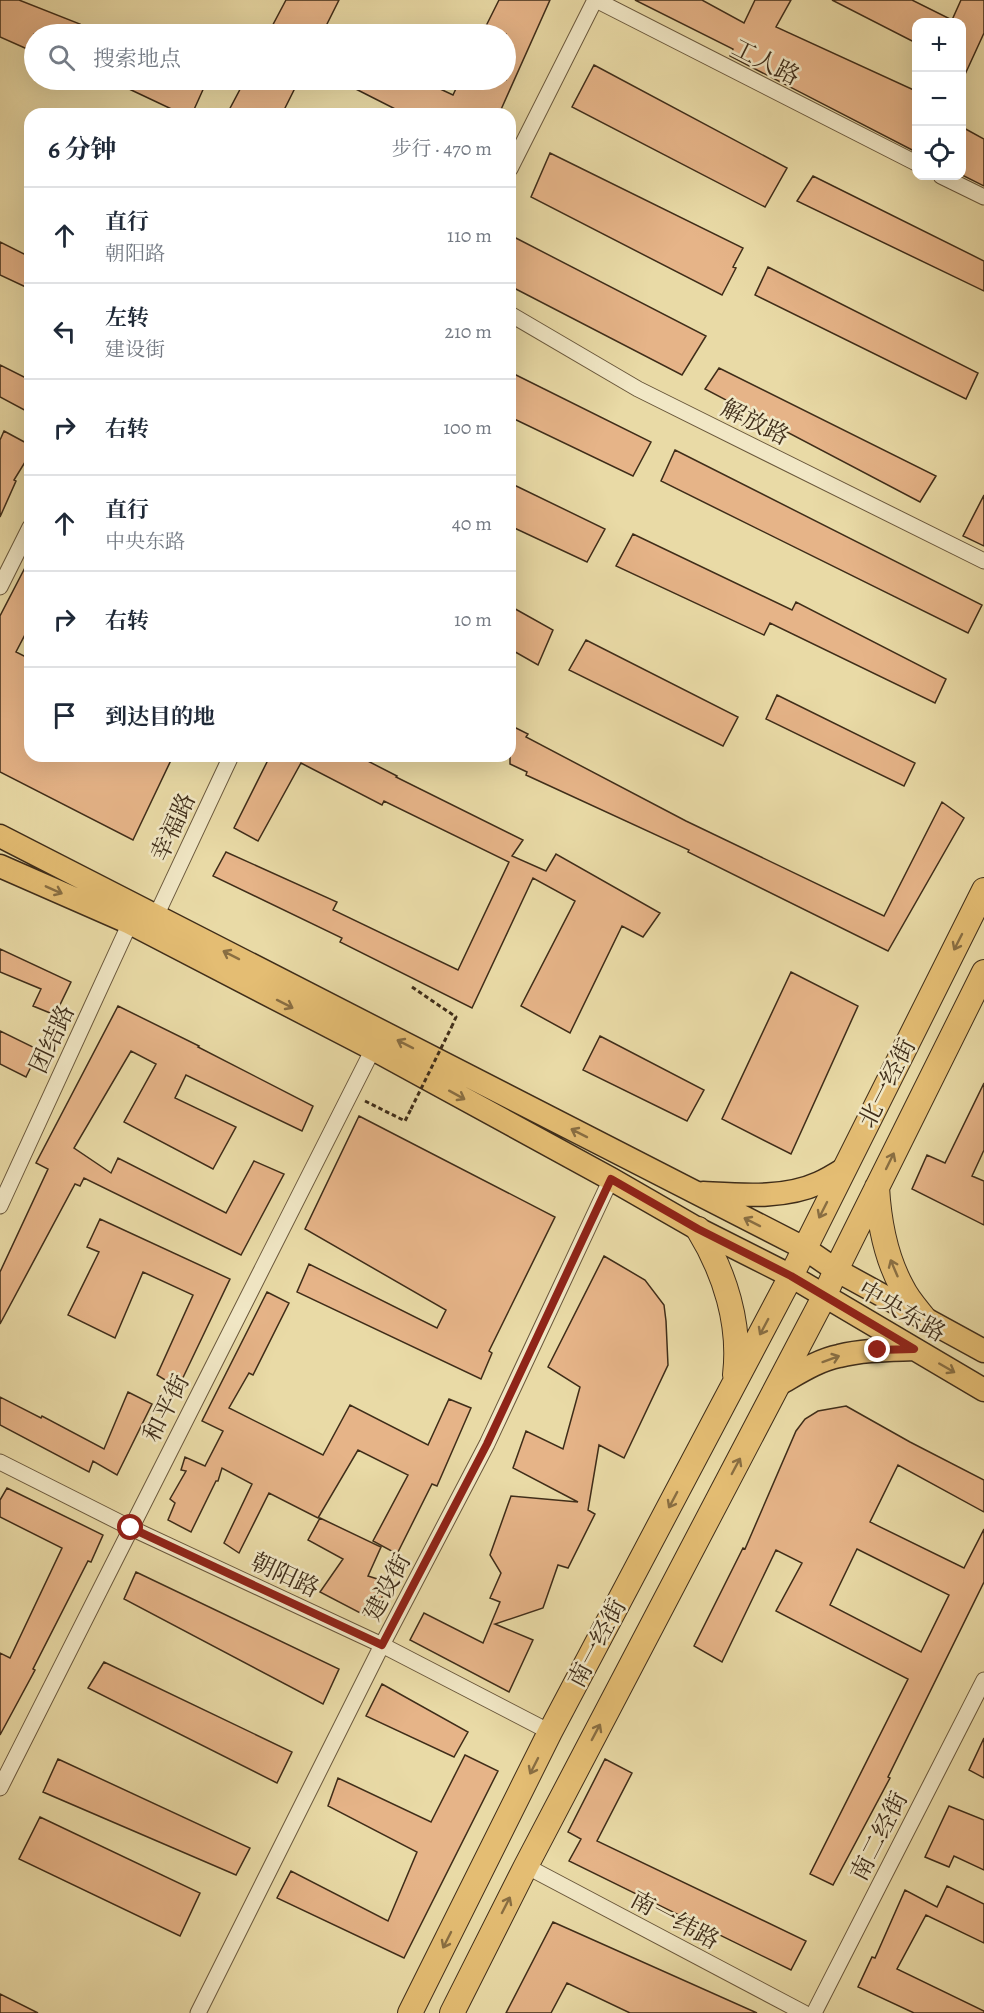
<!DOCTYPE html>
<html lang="zh">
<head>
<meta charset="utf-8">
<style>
  :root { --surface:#fff; --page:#f2f2f3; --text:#1f2937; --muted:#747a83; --line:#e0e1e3 }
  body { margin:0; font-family:Alegreya,"Noto Serif SC",serif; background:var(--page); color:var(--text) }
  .controls { position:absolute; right:18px; top:18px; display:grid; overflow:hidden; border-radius:12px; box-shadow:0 6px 24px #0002 }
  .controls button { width:54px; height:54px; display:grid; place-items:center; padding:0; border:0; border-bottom:2px solid var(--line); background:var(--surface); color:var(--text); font:30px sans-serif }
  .stop { position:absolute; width:18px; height:18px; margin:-14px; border:4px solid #8f2418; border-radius:50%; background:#fff }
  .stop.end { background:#8f2418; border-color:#fff; box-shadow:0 2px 6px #0008 }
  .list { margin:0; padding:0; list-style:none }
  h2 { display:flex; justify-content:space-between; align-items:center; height:78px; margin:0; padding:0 24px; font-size:26px }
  h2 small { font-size:20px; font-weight:400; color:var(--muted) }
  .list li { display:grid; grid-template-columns:39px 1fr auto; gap:18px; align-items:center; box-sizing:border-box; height:96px; padding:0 24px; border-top:2px solid var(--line) }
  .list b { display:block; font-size:22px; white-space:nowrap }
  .list p { margin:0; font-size:20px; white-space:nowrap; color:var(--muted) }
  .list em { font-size:20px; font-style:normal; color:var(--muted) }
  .icon { flex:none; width:33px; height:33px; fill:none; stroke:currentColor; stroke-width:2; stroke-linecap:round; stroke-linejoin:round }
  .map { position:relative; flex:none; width:984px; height:2013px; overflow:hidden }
  .search { position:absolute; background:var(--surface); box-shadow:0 6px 24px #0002; left:24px; top:24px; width:492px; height:66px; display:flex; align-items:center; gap:15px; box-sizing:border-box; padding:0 21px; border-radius:33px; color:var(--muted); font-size:22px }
  .panel { position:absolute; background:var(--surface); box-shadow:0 6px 24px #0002; left:24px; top:108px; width:492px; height:654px; border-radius:18px }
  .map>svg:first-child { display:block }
  .building { fill:#e6b488; stroke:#3f2d19; stroke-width:1.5; fill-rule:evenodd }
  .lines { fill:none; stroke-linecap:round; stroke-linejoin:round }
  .minor-casing { stroke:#6a583c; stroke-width:17 }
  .primary-casing { stroke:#3f2d19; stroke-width:25 }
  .trunk-casing { stroke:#3f2d19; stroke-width:26 }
  .path { stroke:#3f2d19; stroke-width:3; stroke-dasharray:4.5 3; stroke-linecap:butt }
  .minor { stroke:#f1e7c5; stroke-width:15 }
  .primary { stroke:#e4bd73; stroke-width:22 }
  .trunk { stroke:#e4bd73; stroke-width:24 }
  .path-bridge { stroke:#3f2d19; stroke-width:3; stroke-dasharray:4.5 3; stroke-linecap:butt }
  .oneway { stroke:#896e42 }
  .route { stroke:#8f2418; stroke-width:8 }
  .labels { text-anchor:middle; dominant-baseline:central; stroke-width:5; stroke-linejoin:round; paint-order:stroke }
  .street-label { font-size:24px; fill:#3f2d19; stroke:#f1e7c5 }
</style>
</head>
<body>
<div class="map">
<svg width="984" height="2013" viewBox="0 0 984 2013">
  <rect width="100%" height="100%" fill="#e9daa6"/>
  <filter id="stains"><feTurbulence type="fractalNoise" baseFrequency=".00333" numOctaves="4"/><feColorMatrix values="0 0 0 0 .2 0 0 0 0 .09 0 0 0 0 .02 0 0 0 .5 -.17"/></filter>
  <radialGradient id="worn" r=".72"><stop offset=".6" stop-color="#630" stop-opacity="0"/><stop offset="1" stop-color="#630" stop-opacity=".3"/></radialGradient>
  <path class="building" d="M0,0h19l61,24 -6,10h-40v18l-34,-15z
    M286,0h53l-17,34h-54z
    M499,0h51l-51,114h-94l-67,-34h83l32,15 7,-15h46v-46h-24z
    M635,0h67l42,23 11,-23h36l-15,27 140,64v61l-186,-96 3,-7z
    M832,0h80l40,20 9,-20h23v33l-22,48v-59h-46v21z
    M594,65l193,103 -22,39 -193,-100z
    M110,80h89l7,3 -14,31h-10z
    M245,80h54l-17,34h-55z
    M962,127l22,12v47l-22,-11z
    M550,153l193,95 -10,19 3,1 -14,27 -191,-98z
    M813,176l171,85v30l-187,-90z
    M510,235l196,101 -24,39 -172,-89z
    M0,242l30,15v32l-30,-14z
    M768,267l210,106 -12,26 -211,-104z
    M0,365l30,15v33l-30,-16z
    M719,368l217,108 -16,26 -215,-113z
    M510,372l141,70 -18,34 -123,-59z
    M4,431l26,14v9l-16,26 2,1 -16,36v-77z
    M675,450l307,155 -14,28 -307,-152z
    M510,483l95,46 -18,33 -77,-36z
    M984,495v51l-21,-10z
    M633,534l159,76 4,-8 150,77 -11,24 -165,-80 -6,12 -148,-69z
    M30,558v67l-14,27 14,7v97h143l-40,84 -133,-68v-156z
    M510,606l43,24 -15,35 -28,-16z
    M586,640l152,77 -15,29 -154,-76z
    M777,695l138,68 -11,23 -138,-67z
    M510,725l18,9 -2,3 160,84 198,95 58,-114 22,16 -76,133 -200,-99 1,-2 -163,-75 1,-3 -17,-8z
    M270,756h88l39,20 -1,1 127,63 -11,16 34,15 10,-17 104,59 -17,24 -21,-11 -52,107 -49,-27 54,-105 -42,-23 -61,130 -132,-66 2,-4 -129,-62 13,-24 111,50 -4,8 125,60 51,-108 -125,-61 -2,4 -81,-42 -43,78 -24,-13z
    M0,949l71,33 -16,33 -22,-9 8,-17 -41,-17z
    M791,972l67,34 -67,148 -69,-35z
    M118,1006l81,40 -1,1 115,59 -11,25 -116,-56 -11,23 61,29 -23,42 -89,-47 32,-58 -25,-13 -57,97 37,25 7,-15 108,55 28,-52 30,13 -43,81 -157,-77 -4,8 -5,-2 -75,140v-52l48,-103 -12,-6z
    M0,1031l39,19 -13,27 -26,-13z
    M600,1036l104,54 -17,31 -104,-51z
    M984,1083v67l-12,26 12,5v44l-72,-36 15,-34 18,8z
    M359,1116l196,101 -66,134 3,2 -11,26 -184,-87 12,-28 128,64 9,-18 -141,-81z
    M100,1219l130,60 -52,109 -21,-13 36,-80 -50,-23 -28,66 -47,-23 31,-63 -12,-5z
    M604,1256l41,24 19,25 2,16 2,44 -44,93 -25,-13 -11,65 7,4 -27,54 -10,-3 -15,43 -48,16 38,16 -24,52 -99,-52 14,-27 59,30 17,-41 -10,-4 11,-25 -11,-18 21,-59 67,6 -65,-34 13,-37 37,18 17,-62 -32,-20z
    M267,1292l22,11 -36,72 -4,-2 -20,35 94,47 27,-50 78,40 21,-46 22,9 -34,78 -5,-2 -35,70 -24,-13 35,-66 -50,-25 -40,68 -49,-25 -30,60 -15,-10 28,-59 -30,-16 -4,13h-2l-25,51 -23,-12 7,-17 -5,-4 16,-28 -5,-1 4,-13 20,9 18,-35 -21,-10z
    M128,1392l24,12 -35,71 -24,-14 -4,11 -89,-47v-28l41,21 1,-2 62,33z
    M846,1406l64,36 74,38v32l-86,-47 -28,57 94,46 20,-39v53l-96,195 2,1 -57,107 -23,-11 98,-195 -132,-68 26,-48 -26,-13 -54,112 -28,-16 49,-98 2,1 51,-118 9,-12 13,-8zM857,1549l92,46 -28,57 -91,-47z
    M7,1488l96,47 -12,27 -3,-1 -55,108 2,1 -35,65v-82l10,5 52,-110 -62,-31v-17z
    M320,1518l61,29 -13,29 22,7 -15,26 -11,6 -44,-23 23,-33 -35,-19z
    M136,1572l203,97 -16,35 -199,-105z
    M104,1662l188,90 -15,31 -189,-95z
    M382,1684l86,48 -14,25 -88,-41z
    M984,1738v40l-15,-8z
    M465,1755l33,16 -94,187 -127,-60 14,-27 97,50 29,-69 -89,-46 10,-28 93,44z
    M58,1759l192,89 -14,27 -193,-83z
    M605,1759l27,14 -35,68 209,100 -15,29 -222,-109 12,-22 -13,-7z
    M949,1806l35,14v50l-30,-14 -5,11 -24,-10z
    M40,1817l160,76 -20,43 -161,-77z
    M947,1886l37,18v39l-58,-28 -29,54 87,42v2h-70l-56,-26 14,-30 3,1 30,-68 32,17z
    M553,1922l204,91h-127l-63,-30 -16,30h-45z
    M0,1994l38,19h-38z"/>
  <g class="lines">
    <g class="minor-casing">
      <path id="minor" d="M596,0l320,163
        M510,169l85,-169
        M941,176l43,21
        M510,314l128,75 346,172
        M0,587l30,-60
        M156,916l75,-160
        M0,1206l130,-283
        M0,1462l131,66 251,117 168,87
        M0,1788l373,-739
        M526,1866l278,147
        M198,2013l184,-368 105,-201 124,-265
        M814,2013l170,-333"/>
    </g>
    <g class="primary-casing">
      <path id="primary" d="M0,836l804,412 32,22 148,81
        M0,866l130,57 243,126 238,130 87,50 93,47 193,114
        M703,1193c38,2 81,6 116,-10 9,-4 17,-9 25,-14
        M779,1384c18,-10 39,-24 60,-28 24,-6 50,-6 75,-7"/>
    </g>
    <g class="trunk-casing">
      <path id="trunk" d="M877,1187c2,35 8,69 25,100 5,11 14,21 22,31
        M698,1229c27,44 43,95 37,146
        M410,2013l140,-281 241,-456 193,-386
        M452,2013l74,-147 298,-569 12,-27 148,-298"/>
    </g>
    <path class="path" d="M412,987l44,30 -4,9
      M365,1101l40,20 6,-12"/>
    <use href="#minor" class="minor"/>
    <use href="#primary" class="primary"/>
    <use href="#trunk" class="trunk"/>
    <path class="path-bridge" d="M411,1109l41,-83"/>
  </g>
  <defs><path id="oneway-shaft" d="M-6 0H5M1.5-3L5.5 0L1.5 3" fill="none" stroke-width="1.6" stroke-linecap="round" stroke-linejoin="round" transform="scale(1.5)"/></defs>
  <g class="oneway">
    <use href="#oneway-shaft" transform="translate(54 890) rotate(24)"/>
    <use href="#oneway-shaft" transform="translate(958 942) rotate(117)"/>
    <use href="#oneway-shaft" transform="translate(231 955) rotate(-153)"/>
    <use href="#oneway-shaft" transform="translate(285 1004) rotate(27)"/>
    <use href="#oneway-shaft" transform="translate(405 1044) rotate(-153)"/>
    <use href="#oneway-shaft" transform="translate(457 1095) rotate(29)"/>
    <use href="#oneway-shaft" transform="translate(579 1133) rotate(-153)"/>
    <use href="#oneway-shaft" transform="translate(890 1161) rotate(-64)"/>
    <use href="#oneway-shaft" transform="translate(823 1210) rotate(117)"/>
    <use href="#oneway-shaft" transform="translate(752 1222) rotate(-153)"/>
    <use href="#oneway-shaft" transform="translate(894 1268) rotate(-113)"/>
    <use href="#oneway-shaft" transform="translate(764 1327) rotate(118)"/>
    <use href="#oneway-shaft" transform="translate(831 1359) rotate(-20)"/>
    <use href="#oneway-shaft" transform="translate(947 1368) rotate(30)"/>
    <use href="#oneway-shaft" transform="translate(736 1466) rotate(-62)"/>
    <use href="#oneway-shaft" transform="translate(673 1500) rotate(118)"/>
    <use href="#oneway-shaft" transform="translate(596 1732) rotate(-62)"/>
    <use href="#oneway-shaft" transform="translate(534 1766) rotate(117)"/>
    <use href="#oneway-shaft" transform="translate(506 1905) rotate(-63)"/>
    <use href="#oneway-shaft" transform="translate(447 1940) rotate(117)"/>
  </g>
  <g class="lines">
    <path class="route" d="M131,1528l251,117 105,-201 124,-265 87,50 93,47 123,73 -36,1"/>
  </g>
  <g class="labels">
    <g class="street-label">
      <text transform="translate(766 62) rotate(27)">工人路</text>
      <text transform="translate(755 422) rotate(26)">解放路</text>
      <text transform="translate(173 827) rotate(-65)">幸福路</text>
      <text transform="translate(52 1039) rotate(-65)">团结路</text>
      <text transform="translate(887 1083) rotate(-63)">北一经街</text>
      <text transform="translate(902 1311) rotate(30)">中央东路</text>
      <text transform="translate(166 1408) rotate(-63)">和平街</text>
      <text transform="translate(285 1575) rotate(25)">朝阳路</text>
      <text transform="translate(387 1587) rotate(-62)">建设街</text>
      <text transform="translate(597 1643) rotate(-62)">南一经街</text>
      <text transform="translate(879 1836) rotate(-63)">南二经街</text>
      <text transform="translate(675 1920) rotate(28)">南一纬路</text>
    </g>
  </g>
  <rect width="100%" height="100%" filter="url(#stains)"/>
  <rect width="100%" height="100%" fill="url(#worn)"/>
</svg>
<div class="controls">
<button>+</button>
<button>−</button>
<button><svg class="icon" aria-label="locate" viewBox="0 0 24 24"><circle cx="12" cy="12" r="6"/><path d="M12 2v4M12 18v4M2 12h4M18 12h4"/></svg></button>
</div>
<div class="stop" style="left:131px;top:1528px"></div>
<div class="stop end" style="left:878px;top:1350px"></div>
<div class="search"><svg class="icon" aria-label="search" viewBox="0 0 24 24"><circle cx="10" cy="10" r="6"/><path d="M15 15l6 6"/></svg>搜索地点</div>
<section class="panel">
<h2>6 分钟<small>步行 · 470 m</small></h2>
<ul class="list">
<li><svg class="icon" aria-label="ahead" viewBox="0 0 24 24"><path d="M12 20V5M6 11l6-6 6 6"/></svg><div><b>直行</b><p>朝阳路</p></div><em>110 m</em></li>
<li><svg class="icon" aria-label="left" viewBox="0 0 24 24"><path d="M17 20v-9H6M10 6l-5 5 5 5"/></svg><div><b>左转</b><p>建设街</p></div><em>210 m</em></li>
<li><svg class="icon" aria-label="right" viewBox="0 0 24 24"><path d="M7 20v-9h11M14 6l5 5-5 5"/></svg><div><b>右转</b></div><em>100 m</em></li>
<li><svg class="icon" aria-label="ahead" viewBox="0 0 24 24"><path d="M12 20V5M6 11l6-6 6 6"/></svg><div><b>直行</b><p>中央东路</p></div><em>40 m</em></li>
<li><svg class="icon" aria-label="right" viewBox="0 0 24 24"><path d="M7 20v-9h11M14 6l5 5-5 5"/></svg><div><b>右转</b></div><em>10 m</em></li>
<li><svg class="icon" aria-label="arrive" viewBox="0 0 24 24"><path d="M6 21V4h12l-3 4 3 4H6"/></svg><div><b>到达目的地</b></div></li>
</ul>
</section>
</div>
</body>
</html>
